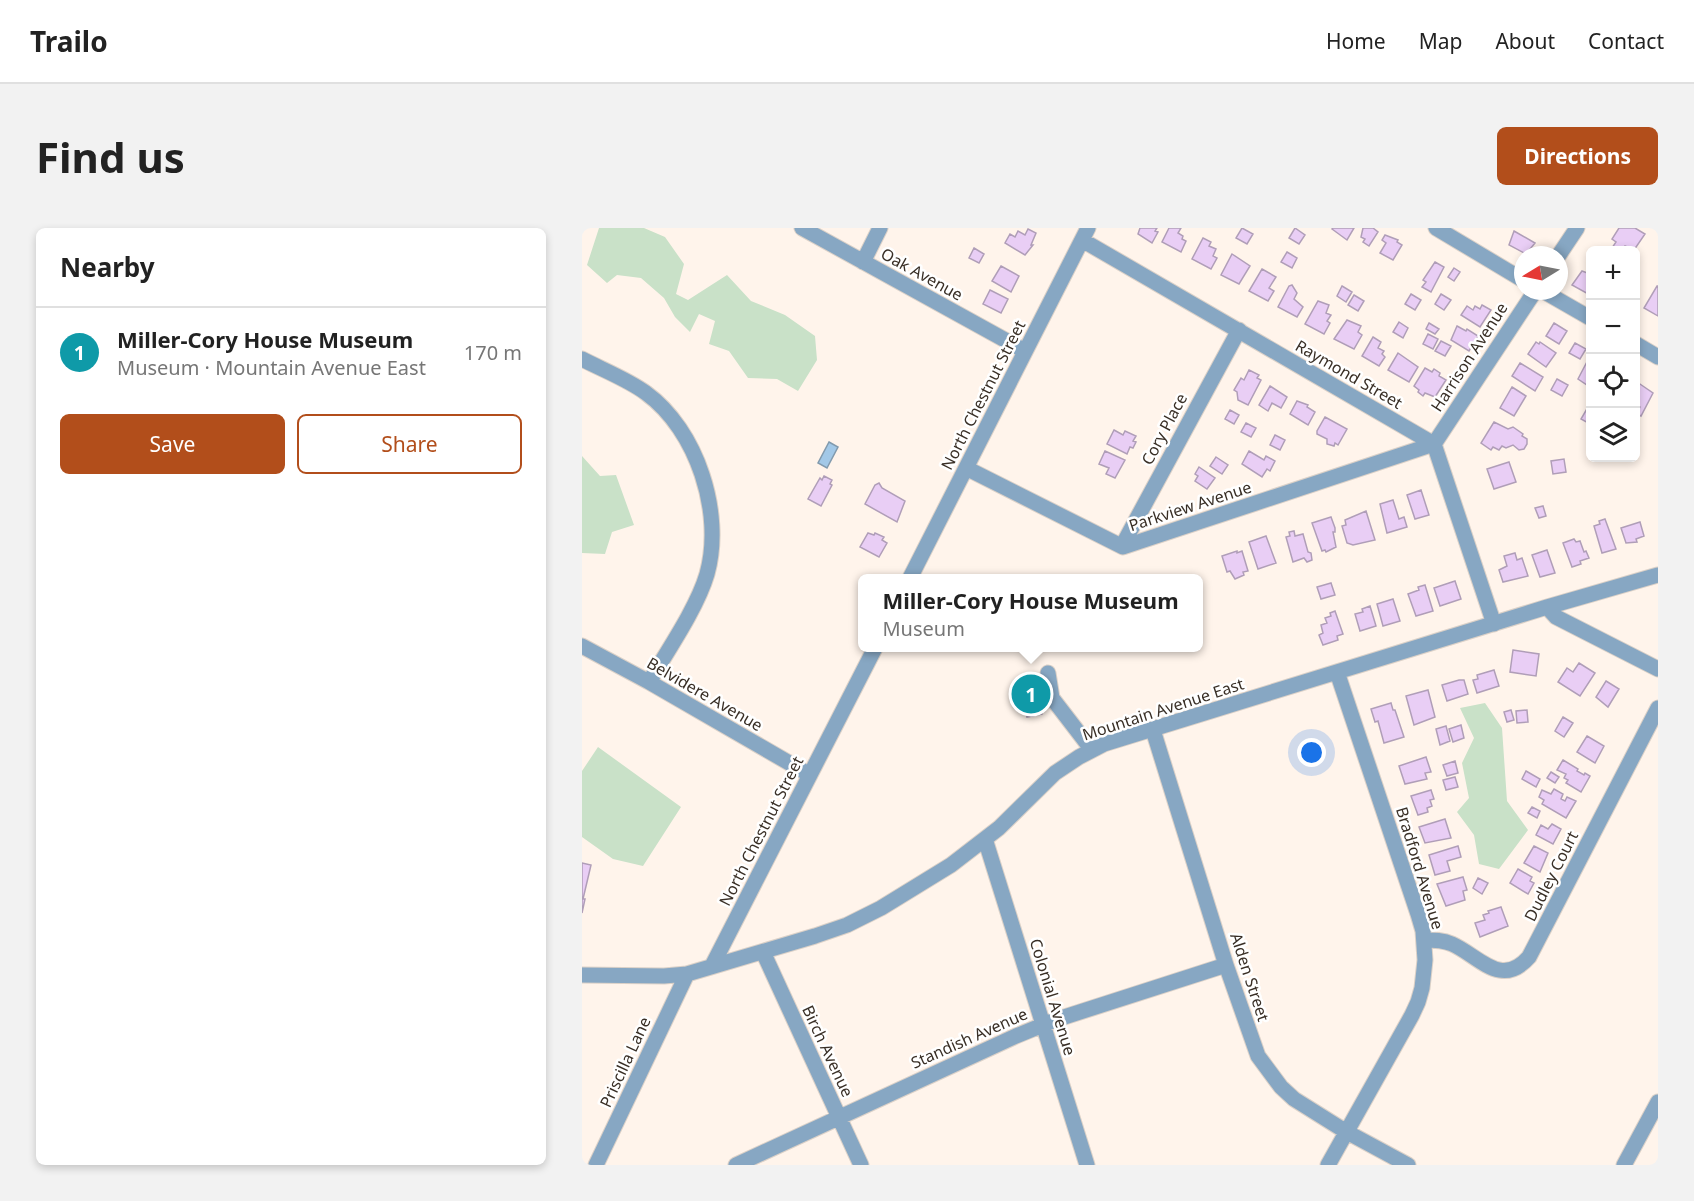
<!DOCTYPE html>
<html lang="en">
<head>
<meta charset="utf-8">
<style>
  :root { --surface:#fff; --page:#f2f2f2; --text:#222; --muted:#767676; --line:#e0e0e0; --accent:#b24e1b }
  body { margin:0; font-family:"Noto Sans",sans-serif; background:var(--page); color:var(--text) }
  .controls { position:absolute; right:18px; top:18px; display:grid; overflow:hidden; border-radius:9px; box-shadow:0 3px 9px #0003 }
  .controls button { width:54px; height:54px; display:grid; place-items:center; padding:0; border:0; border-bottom:2px solid var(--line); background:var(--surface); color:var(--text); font:30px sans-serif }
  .compass { position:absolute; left:932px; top:18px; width:54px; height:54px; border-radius:50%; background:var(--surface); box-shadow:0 3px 9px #0003; rotate:260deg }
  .you { position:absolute; left:730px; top:525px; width:21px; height:21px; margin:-15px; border:4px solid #fff; border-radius:50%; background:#1a73e8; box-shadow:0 0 0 9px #1a73e833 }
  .badge { display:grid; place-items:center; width:39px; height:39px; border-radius:50%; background:var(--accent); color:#fff; font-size:20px; font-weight:700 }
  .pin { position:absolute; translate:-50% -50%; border:3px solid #fff; box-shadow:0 2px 6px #0006 }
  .popup { position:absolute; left:276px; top:346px; width:345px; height:78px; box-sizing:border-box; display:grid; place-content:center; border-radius:9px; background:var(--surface); filter:drop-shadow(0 2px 4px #0005); font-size:20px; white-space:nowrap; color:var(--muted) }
  .popup b { font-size:22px; color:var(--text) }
  .popup::after { content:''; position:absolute; left:50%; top:100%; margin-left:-12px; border:12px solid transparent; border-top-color:var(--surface) }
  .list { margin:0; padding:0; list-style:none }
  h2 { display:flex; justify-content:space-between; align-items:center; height:78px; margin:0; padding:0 24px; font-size:26px }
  h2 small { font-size:20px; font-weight:400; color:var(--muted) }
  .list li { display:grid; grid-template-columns:39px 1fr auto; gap:18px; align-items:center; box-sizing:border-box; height:90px; padding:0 24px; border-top:2px solid var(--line) }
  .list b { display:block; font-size:22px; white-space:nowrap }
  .list p { margin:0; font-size:20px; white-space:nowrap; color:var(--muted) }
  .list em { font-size:20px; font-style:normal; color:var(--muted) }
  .actions { display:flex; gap:12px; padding:18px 24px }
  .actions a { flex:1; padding:14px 0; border:2px solid var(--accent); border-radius:9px; text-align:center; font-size:21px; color:var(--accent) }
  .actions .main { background:var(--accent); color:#fff }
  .icon { flex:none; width:33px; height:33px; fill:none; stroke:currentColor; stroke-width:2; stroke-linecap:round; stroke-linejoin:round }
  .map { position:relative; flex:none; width:1076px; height:937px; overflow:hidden; border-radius:9px }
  header { display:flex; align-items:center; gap:36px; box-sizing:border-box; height:84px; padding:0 30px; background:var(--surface); border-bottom:2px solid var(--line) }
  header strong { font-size:28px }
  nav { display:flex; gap:33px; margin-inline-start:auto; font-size:21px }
  .intro { display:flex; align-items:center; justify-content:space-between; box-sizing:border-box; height:144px; padding:0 36px }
  h1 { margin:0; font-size:42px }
  .button { padding:15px 27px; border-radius:9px; background:var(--accent); color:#fff; font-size:21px; font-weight:700 }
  main { display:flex; gap:36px; padding:0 36px }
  aside { flex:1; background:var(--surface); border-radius:9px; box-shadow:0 3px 9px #0003 }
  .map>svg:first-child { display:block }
  .green { fill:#c9e1c8 }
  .water { fill:#a2c8e7; stroke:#829aad; stroke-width:1.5 }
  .building { fill:#e9cef5; stroke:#b09eb8; stroke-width:1.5 }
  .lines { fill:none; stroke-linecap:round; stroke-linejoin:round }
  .minor-casing { stroke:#dbd1c8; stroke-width:17 }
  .minor { stroke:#87a7c3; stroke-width:15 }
  .labels { text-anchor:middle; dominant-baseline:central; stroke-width:5; stroke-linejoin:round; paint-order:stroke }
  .street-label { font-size:16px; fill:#392f26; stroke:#fff }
</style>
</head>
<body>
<header>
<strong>Trailo</strong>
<nav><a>Home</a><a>Map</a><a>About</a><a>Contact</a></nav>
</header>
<div class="intro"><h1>Find us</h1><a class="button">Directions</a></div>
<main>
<aside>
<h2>Nearby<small></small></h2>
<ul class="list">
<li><span class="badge" style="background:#0f9aa8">1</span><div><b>Miller-Cory House Museum</b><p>Museum · Mountain Avenue East</p></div><em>170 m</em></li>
</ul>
<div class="actions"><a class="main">Save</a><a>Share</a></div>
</aside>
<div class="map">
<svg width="1076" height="937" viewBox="0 0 1076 937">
  <rect width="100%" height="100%" fill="#fff4eb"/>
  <path class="green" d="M17,0h45l21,9 19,27 -8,30 12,6 39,-25 24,26 34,14 30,21 2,24 -19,31 -21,-12 -29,-1 -19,-27 -20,-7 6,-23 -16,-7 -9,18 -15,-15 -11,-19 -23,-20 -24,-3 -10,8 -20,-18z
    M0,228l18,20 16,-1 18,50 -22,7 -7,22 -23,-1z
    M903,475l17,25 5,73 21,29 -29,39 -20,-5 -5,-29 -17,-23 12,-14 -7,-35 12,-25 -14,-30z
    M16,519l83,60 -38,59 -30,-7 -31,-22v-66z"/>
  <path class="water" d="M247,214l9,5 -11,21 -9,-5z"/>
  <path class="building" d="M558,0h17l-2,3 3,1 -6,11 -14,-9z
    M587,0h12l-3,5 5,3 -1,3 4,2 -5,11 -19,-10z
    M660,0l11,6 -6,10 -11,-6z
    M713,0l10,7 -6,9 -10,-6z
    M772,0l-7,12 -15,-11 1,-1z
    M781,0h10l5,4 -9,14 -6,-4 2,-3 -4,-2z
    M1037,0h16l10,6 -11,16 -9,-4 -3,4 -10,-2 4,-6 -4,-3z
    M446,1l8,4 -5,12h2l-8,10 -20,-12 5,-9 5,3 3,-6 7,4z
    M932,3l21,12 -9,11 -17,-9z
    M803,7l13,5 -1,2 5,3 -9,15 -13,-7 6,-10 -4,-3z
    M621,10l8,4 -2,4 7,3 -3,7 4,2 -6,11 -19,-10z
    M392,20l10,6 -5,9 -10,-5z
    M705,24l10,6 -5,10 -11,-6z
    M650,26l18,12 -11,18 -18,-9z
    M853,34l9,5 -13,25 -9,-5 4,-5 -3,-2z
    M419,38l18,10 -8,16 -19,-11z
    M872,40l6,4 -6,9 -6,-4z
    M680,41l14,8 -7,11 5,3 -6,10 -19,-10z
    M1000,43l8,3v21l-18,-10z
    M710,57l5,8 -3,6 9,8 -6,10 -19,-10 11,-21z
    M760,58l10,6 -6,10 -9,-6z
    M1075,58h1v30l-14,-8z
    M408,62l18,9 -7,14 -18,-9z
    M829,66l10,6 -6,10 -10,-6z
    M859,66l10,6 -7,10 -9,-6z
    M772,67l10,6 -6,10 -10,-6z
    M736,73l11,4 -3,8 5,2 -4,6 3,2 -6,11 -19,-10z
    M900,77l9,5 -11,17 -19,-12 6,-9 6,4 2,-4 5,3z
    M765,92l14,6 -3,6 4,3 -8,14 -20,-10z
    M817,94l9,6 -5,10 -10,-6z
    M847,95l10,6 -4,5 -9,-5z
    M972,95l13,8 -8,13 -13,-8z
    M875,98l9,5 1,-2 11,7 -9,15 -18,-11z
    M846,106l10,5 -5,10 -10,-5z
    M791,109l8,5 -3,6 6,3 -2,3 3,3 -6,9 -17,-10z
    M859,113l10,5 -6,10 -10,-5z
    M954,114l3,2 1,-2 16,11 -10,14 -18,-13z
    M993,115l11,6 -6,10 -11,-6z
    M816,125l20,14 -9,15 -21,-12z
    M1008,128v31l-12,-8z
    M938,135l23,14 -8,14 -23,-15z
    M843,140l7,4 2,-3 6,4 -1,3 7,4 -11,17 -10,-4 -2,3 -5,-4 1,-2 -5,-4z
    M667,142l10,5 -2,3 4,2 -13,25 -10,-5 -1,-8 -3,-2 7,-12 3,2z
    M975,151l11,6 -6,11 -11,-6z
    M1055,154l16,11 -12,23 -4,-3 3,-6 -3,-2 2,-4 -3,-2 2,-6 -2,-1v-7z
    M688,158l17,11 -6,11 -9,-5 -4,8 -9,-6z
    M930,159l14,9 -12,20 -14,-8z
    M715,173l11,4 -1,2 8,5 -7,13 -18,-11z
    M1006,179l2,2v15l-9,-5z
    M648,182l9,5 -5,9 -9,-5z
    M743,189l22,12 -9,16 -3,-2 -1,3 -7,-2v-5l-10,-5v-3z
    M912,194l14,7 5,-2 10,7 -1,2 5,3v5l-3,5 -5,1 -6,-5 -7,3 -4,-2 -3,4 -6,-3 -2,3 -10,-7z
    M664,195l10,5 -5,9 -10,-5z
    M532,202l9,5 2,-4 11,5 -3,5 3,1 -3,6 -3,-1 -3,7 -20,-10z
    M693,207l10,5 -5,10 -10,-5z
    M523,223l20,9 -10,18 -9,-4 3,-6 -10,-4z
    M667,223l15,9 2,-4 9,5 -5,10 -3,-2 -5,8 -20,-13z
    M634,229l12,8 -6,9 -12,-8z
    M982,231l2,13 -13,2 -2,-13z
    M927,234l7,20 -22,7 -7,-20z
    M617,239l16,11 -8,11 -12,-8 3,-5 -3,-2z
    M242,248l8,4 -2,4 2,1 -11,21 -13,-7 12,-21 2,2z
    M297,255l3,5 23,13 -8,21 -32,-18 10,-19z
    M839,262l8,25 -14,4 -8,-24z
    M811,272l6,19 5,-2 3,10 -20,6 -7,-29z
    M961,278l3,10 -7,2 -4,-10z
    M784,283l9,29 -22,5 -6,-2 -5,-17 4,-1 -1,-5z
    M749,289l4,11v4h-2l3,15 -10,5 -1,-2 -3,1 -10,-28z
    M1023,291l11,30 -14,4 -8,-27 6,-2 -1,-3z
    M1058,294l4,14 -8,3 1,3 -11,1 -5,-15z
    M712,303l1,5 8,-2 5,18 3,1 1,7 -5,2 -3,-4 -11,4 -7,-25 4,-1 -1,-4z
    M286,305l6,2 1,-2 9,4 -2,3 5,3 -8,14 -19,-10z
    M684,308l10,27 -18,6 -9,-27z
    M992,311l2,3 4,-1 4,11 2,-1 3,7 -9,3 1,3 -9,3 -9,-24z
    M965,322l8,23 -15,4 -8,-22z
    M655,323v2l5,-2 6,20 -5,1 1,3 -9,4 -5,-8 -3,1 -5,-16z
    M933,325l2,7 5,-2 6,18 -25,6 -4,-12 8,-4 -3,-10z
    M873,353l6,18 -21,7 -6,-18z
    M749,355l4,12 -14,4 -4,-12z
    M843,357l8,26 -17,5 -8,-22 11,-4 -1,-3z
    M811,371l7,22 -17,5 -6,-22z
    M788,378l6,20 -16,5 -5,-17 8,-2 -1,-3z
    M753,383l8,23 -6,2 1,4 -15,5 -4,-10 4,-2 -2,-8 6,-2 -2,-5 6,-2 -1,-3z
    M931,422l26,4 -3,22 -26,-4z
    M997,435l16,10 -15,23 -22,-14 9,-14 6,4z
    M912,442l5,16 -22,7 -4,-13 5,-1 -1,-4z
    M877,452h5l4,14 -21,7 -5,-16z
    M1024,453l13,8 -11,18 -12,-10z
    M453,457l7,29 -15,3 -2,-14 3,-1 -3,-16z
    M846,462l7,27 -21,8 -8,-29z
    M809,475l2,7h2l9,27 -20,6 -6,-22 -3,1 -4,-13z
    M929,482l3,10 -7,2 -3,-10z
    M945,482l1,12 -11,1 -1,-12z
    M981,489l10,6 -9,14 -9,-6z
    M879,497l3,13 -11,4 -4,-13z
    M864,498l4,15 -10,4 -4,-16z
    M1005,508l17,10 -9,17 -18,-11z
    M844,529l5,15 -6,1 2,6 -22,5 -6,-18z
    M981,532l15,9 -1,2 7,4 1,-2 5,3 -9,16 -15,-9 2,-3 -4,-2 2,-4 -9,-4z
    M873,533l3,12 -11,3 -4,-11z
    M944,543l14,8 -4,8 -14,-8z
    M969,544l8,5 -4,6 -8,-5z
    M873,549l3,10 -12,3 -3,-10z
    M972,561l9,5 -2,5 4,2 2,-4 9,4 -10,17 -24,-14 2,-4 -5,-3 3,-7 9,4z
    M849,562l3,9 -4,1 2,6 -5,2 1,4 -10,3 -7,-19z
    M950,579l8,4 -3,7 -9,-5z
    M863,591l6,19 -26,5 -6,-16z
    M970,596l9,5 -8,15 -17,-9 5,-10 7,4z
    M876,618l3,11 -14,4 3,10 -15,4 -6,-20z
    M952,618l14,7 -8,19 -16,-9z
    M0,635l9,2 -8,34h2l-3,14z
    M936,641l14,8 -2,4 4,2 -6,11 -18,-11z
    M881,649l4,13 -4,1 2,9 -19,6 -9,-22z
    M896,650l10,5 -6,11 -9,-6z
    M919,679l7,19 -28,11 -5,-14 10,-3 -2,-5 6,-2 -1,-2z"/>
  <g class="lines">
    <g class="minor-casing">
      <path id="minor" d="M220,0l223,123
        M854,0l87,52
        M500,12l352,204 60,180
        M977,27l18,-27
        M281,34l17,-34
        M961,63l47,27
        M1054,116l22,13
        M0,131c19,10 47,21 64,34 51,37 78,120 61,181 -10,34 -39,76 -58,108
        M384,240l157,79 311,-103 101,-153
        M540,318l117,-216
        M328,350l178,-350
        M965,379l9,10 102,52
        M0,418l67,36 161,93
        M466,445l4,25 40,52
        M571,502l73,235 32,91 23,31 13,12 51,32 63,34
        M403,611l102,326
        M842,712c10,0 19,0 28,4 27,12 49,45 77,13l129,-249
        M181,724l98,213
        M130,738l163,-318
        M0,747l82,1 23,-2 128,-38 32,-11 34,-17 70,-43 48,-37 56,-55 24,-16 25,-13 443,-137 111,-32
        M14,937l91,-191
        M154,937l280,-129 39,-16 171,-55
        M746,937l84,-150 6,-13 4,-14 3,-28 -2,-29 -5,-17 -81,-242
        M1042,937l34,-63"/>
    </g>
    <use href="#minor" class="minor"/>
  </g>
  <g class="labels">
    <g class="street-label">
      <text transform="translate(340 46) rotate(29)">Oak Avenue</text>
      <text transform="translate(887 129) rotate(-57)">Harrison Avenue</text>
      <text transform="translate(767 146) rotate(30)">Raymond Street</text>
      <text transform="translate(401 167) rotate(-63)">North Chestnut Street</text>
      <text transform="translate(582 201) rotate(-62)">Cory Place</text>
      <text transform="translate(608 278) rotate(-18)">Parkview Avenue</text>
      <text transform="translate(123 466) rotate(30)">Belvidere Avenue</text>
      <text transform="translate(581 481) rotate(-18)">Mountain Avenue East</text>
      <text transform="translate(179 603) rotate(-63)">North Chestnut Street</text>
      <text transform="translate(838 640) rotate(73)">Bradford Avenue</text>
      <text transform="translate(969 648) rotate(-63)">Dudley Court</text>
      <text transform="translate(668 749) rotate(72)">Alden Street</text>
      <text transform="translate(471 769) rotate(73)">Colonial Avenue</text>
      <text transform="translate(387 810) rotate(-24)">Standish Avenue</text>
      <text transform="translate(246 823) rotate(65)">Birch Avenue</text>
      <text transform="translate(43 834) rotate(-65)">Priscilla Lane</text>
    </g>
  </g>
</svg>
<div class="controls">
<button>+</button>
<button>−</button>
<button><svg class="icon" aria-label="locate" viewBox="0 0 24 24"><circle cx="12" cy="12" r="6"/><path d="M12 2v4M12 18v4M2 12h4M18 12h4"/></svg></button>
<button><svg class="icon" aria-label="layers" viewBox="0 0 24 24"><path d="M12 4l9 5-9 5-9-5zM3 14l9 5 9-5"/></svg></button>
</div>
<svg class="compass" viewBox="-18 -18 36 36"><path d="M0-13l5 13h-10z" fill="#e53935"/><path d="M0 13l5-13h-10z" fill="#767676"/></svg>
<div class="you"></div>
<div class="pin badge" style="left:449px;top:466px;background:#0f9aa8">1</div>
<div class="popup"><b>Miller-Cory House Museum</b>Museum</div>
</div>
</main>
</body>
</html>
